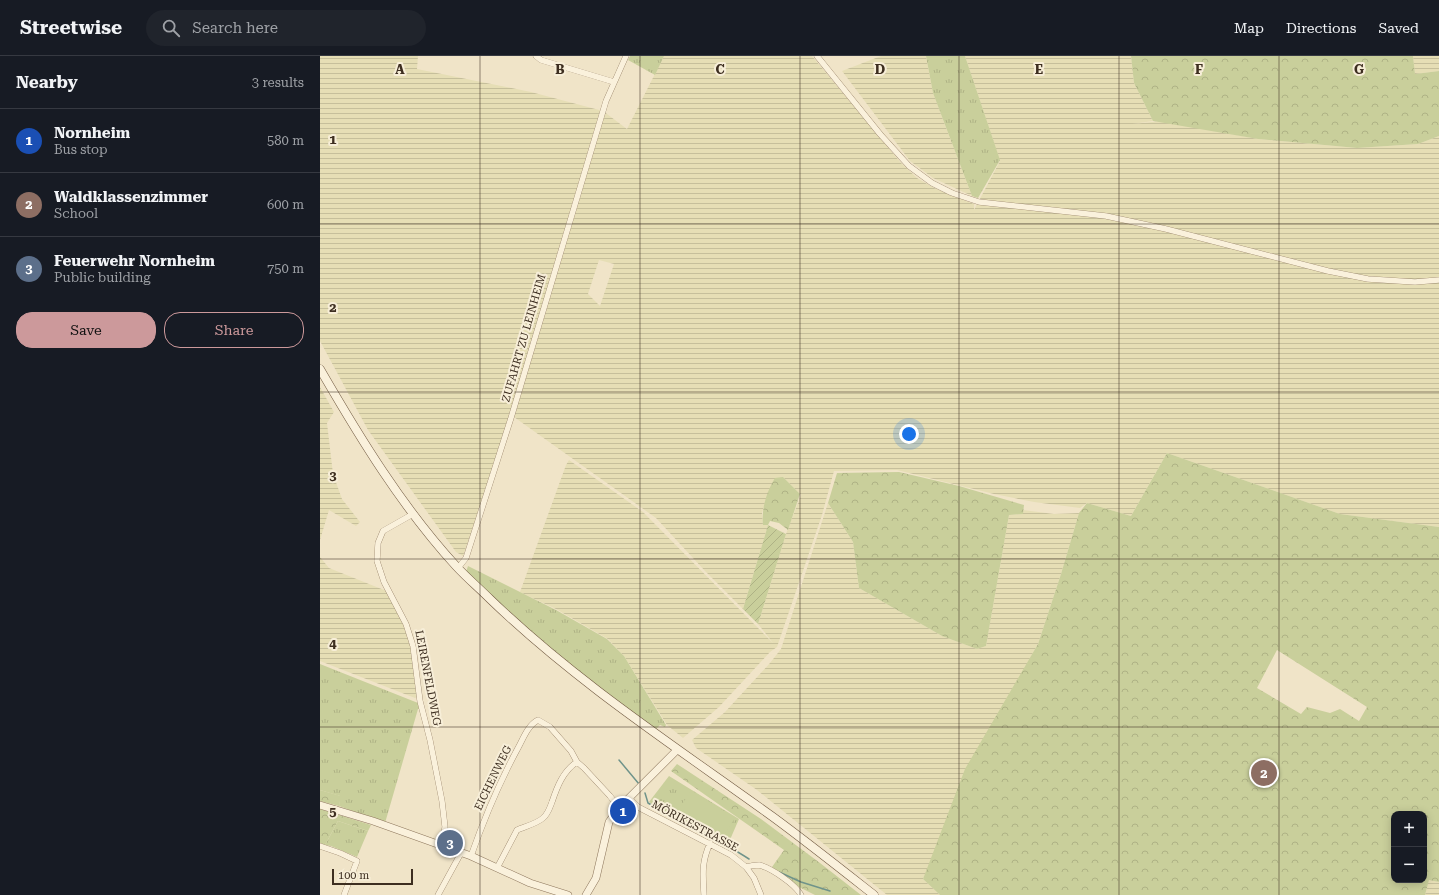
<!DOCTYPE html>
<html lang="en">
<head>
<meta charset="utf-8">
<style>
  :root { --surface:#171b24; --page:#20242c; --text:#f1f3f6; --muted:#9ea1a6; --line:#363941; --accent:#cc999b }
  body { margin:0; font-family:"Roboto Serif",serif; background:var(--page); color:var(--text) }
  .controls { position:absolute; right:12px; bottom:12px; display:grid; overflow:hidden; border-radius:8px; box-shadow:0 2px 10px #0003 }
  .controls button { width:36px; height:36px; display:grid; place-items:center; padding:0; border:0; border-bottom:1px solid var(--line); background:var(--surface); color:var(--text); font:20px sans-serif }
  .scale { position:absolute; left:12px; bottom:10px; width:81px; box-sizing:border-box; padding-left:4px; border:2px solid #3d2e20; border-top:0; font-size:11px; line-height:14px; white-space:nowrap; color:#3d2e20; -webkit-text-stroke:3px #f7eed8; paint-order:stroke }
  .you { position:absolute; left:589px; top:378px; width:14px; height:14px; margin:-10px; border:3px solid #fff; border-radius:50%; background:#1a73e8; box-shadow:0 0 0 6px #1a73e833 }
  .badge { display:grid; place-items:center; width:26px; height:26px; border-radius:50%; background:var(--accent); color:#fff; font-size:13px; font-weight:700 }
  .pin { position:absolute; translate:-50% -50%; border:2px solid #fff; box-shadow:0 1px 4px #0006 }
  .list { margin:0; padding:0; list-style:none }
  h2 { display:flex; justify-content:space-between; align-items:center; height:52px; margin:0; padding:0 16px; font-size:17px }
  h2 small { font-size:13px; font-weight:400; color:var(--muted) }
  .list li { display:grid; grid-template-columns:26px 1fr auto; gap:12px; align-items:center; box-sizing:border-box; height:64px; padding:0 16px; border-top:1px solid var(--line) }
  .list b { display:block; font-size:15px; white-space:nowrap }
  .list p { margin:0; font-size:13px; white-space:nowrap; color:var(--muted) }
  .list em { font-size:13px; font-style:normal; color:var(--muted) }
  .actions { display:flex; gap:8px; padding:12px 16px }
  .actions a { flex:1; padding:9px 0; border:1px solid var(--accent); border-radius:16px; text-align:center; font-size:14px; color:var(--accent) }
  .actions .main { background:var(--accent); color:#111 }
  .icon { flex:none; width:22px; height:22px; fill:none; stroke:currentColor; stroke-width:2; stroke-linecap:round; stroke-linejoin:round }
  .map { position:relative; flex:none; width:1119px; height:839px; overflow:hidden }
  header { display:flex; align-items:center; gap:24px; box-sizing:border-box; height:56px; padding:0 20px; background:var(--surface); border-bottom:1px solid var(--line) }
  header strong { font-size:19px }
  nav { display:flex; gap:22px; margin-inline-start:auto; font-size:14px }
  .search { width:280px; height:36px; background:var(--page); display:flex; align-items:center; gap:10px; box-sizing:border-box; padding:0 14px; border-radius:22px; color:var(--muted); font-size:15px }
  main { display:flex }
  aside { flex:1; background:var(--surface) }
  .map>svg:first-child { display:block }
  .farmland { fill:url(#farmland-rules); fill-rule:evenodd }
  .grass { fill:url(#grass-tufts) }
  .forest { fill:url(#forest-crowns); fill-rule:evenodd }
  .garden { fill:url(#garden-furrows) }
  .pitch { fill:#c9cf9b }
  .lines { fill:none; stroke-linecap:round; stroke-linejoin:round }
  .stream { stroke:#6f938a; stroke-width:1.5 }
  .minor-casing { stroke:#8d765c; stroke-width:6 }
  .tertiary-casing { stroke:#8d765c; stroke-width:8 }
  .secondary-casing { stroke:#6f573f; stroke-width:9 }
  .minor { stroke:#faf1dc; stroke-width:5.5 }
  .tertiary { stroke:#faf1dc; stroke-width:7 }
  .secondary { stroke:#faf1dc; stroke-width:8 }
  .grid { fill:none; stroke:#3d2e20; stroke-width:1; stroke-opacity:0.55 }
  .labels { text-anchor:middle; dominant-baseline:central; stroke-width:4; stroke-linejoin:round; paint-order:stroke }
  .street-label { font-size:11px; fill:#3d2e20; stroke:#f7eed8 }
  .grid-label { font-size:13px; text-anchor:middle; font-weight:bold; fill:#3d2e20; stroke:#f7eed8; stroke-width:4; stroke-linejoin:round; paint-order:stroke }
</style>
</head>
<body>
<header>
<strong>Streetwise</strong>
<div class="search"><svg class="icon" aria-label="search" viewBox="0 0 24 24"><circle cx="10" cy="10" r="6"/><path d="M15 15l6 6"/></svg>Search here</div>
<nav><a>Map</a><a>Directions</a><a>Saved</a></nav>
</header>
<main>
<aside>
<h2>Nearby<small>3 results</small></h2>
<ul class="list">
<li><span class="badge" style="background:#1a4fb4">1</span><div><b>Nornheim</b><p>Bus stop</p></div><em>580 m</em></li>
<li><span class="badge" style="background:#8d6e63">2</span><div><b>Waldklassenzimmer</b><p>School</p></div><em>600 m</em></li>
<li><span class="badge" style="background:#5c6f8a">3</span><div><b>Feuerwehr Nornheim</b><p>Public building</p></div><em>750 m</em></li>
</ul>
<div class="actions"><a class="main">Save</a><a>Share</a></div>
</aside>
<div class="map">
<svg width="1119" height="839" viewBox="0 0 1119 839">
  <defs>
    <pattern id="farmland-rules" width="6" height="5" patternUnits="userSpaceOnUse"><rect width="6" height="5" fill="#e6deb5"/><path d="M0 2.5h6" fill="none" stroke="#c6bf9b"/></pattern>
    <pattern id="grass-tufts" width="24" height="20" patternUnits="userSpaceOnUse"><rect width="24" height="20" fill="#c9cf9b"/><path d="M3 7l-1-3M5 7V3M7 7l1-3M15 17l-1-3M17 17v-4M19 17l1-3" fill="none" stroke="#aeb285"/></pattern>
    <pattern id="forest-crowns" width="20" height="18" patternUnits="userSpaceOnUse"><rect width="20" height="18" fill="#c9cf9b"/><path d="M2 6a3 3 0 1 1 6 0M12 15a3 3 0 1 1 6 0" fill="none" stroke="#aeb285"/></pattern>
    <pattern id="garden-furrows" width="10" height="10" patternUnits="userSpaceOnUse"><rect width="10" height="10" fill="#c9cf9b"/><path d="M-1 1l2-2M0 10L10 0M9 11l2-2" fill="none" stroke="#aeb285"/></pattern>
  </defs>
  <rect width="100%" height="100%" fill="#f0e4c8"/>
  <path class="farmland" d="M0,0h98l-1,13 114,23 72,19 24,18 37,-73h148l89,107 16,15 17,10 40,16v6l26,-49 -35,-105h166l3,27 19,38 -21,3 30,-3 96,18 99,9 61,-4 21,-8v391l-99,-13 -173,-61 -36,63 -44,-13 -7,5 -46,-6 -40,-8 -97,-24 -63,1 -12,44 -45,132 -7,5 -51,55 -36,31 -16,-13 -43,-69 -16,-17 -52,-30 -36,-17 46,-127 3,-5 74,52 130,131 -15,-19 28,-90 15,-39 -18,-18 -18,26 -3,10 1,12h5l-25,84 -38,-38 -49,-53 -142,-101 41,-142 3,-6h2l-4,-4 -45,153 -48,138 -7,-4 -88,-122 -48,-89zM279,204l15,4 -14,42 -12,-12z
    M561,0h45l7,37 39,103 -39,-18 -23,-17 -68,-90z
    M1093,0h26v15l-24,3z
    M0,331l14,25 -7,11 6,51 9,25 18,23 -4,4 -27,-16 -9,30z
    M508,447l25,39 6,46 83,48 35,13 9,-3 23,-131 14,-1v-4l31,4 25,-1 -18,61 -23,70 -25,45 -90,190 17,16h-53l-130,-105 -61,-42 -4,-8 33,-28 45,-49 11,-14z
    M0,501l9,11 60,24 21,42 7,63 -2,1 -95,-37z
    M1109,823l10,3v13h-14z"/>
  <path class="grass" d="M310,0h34l-9,19 -27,-15z
    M606,0h39l35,104 -22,38 -6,-2 -39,-103z
    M148,510l88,44 51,29 17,17 42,69 -1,2 -5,-2 -4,4 -41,-28 -71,-56 -78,-73z
    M0,608l98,39 2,6h-2l-33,114 -46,-17 1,-10 -20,-6z
    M349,720l70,43 -10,23 -62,-29 -18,-11z
    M18,765l30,10 -11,26 -26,-11 -6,-1z"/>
  <path class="forest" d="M811,0h282l2,18 24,-3v65l-21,8 -61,4 -99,-9 -105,-18 -19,-38z
    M847,397l173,61 99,13v355l-10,-2 -4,15h-485l-17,-16 42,-110 73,-125 23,-70 18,-61 8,-10 44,13zM957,594l90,57 -8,14 -19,-12 -10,4 -23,-6 -6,7 -44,-26zM1074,758h30v66h-30z
    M579,416l60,14 65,19 -1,9 -14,1 -23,131 -9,3 -35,-13 -83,-48 -6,-46 -25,-39 9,-30z
    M463,421l17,17 -12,36 -9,-7 -9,-2 -2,4h-5c-2,-16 4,-34 12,-47z
    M357,708l84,55 59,44 41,32h-46l-16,-8 -27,-20 12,-17 -113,-79z
    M0,734l21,6 -2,10 -19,-5z
    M0,753l51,16 -3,6 -30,-10 -13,24 -5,-2z"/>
  <path class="garden" d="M448,469l18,9 -28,90 -15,-15z"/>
  <path class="pitch" d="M371,734l44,28 -14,21 -43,-28z"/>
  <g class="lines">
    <path class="stream" d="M299,704l20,24
      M325,737l3,10c34,20 69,35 101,56
      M459,816l22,10 29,9"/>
    <g class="minor-casing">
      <path id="minor" d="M216,0l5,4 73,22
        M497,0l63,78 29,32 23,17 20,10 27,9 127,14 60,13 162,42 40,8 47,3 24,-2
        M93,458l-30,17 -5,12 -1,18 7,21 22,42 7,22 7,55 10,39 12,61 3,26 -3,19
        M138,512l8,-10 45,-140 95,-317 20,-45
        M309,742l9,9 93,48 15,12 8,11 7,17
        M0,790l20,7 17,8 -13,34
        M151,800c13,-37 28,-73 47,-108 5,-9 10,-23 20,-28l12,7 21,24 6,11 7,6 26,28 9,12
        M426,811c4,-1 8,-2 13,-2 12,3 36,19 42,30
        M177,812l20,-38c7,-3 21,-7 26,-12 5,-4 7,-11 9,-16 5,-15 11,-31 25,-40
        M118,839l23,-42
        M384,839c-1,-21 -3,-31 6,-52"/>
    </g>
    <g class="tertiary-casing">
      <path id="tertiary" d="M0,749l53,16 98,35 59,27 38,12
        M266,839l10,-17 13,-56 10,-14 58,-58"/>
    </g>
    <g class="secondary-casing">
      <path id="secondary" d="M0,313c40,69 82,138 136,197 11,12 23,22 34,33 86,83 186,148 283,218 34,25 68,52 101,78"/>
    </g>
    <use href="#minor" class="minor"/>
    <use href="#tertiary" class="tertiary"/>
    <use href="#secondary" class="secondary"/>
  </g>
  <path class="grid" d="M160,0v839M320,0v839M480,0v839M639,0v839M799,0v839M959,0v839M0,168h1119M0,336h1119M0,503h1119M0,671h1119"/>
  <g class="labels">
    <g class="street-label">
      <text transform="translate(204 282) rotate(-74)">ZUFAHRT ZU LEINHEIM</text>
      <text transform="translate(108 622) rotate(79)">LEIRENFELDWEG</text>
      <text transform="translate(173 722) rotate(-64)">EICHENWEG</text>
      <text transform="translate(375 770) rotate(28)">MÖRIKESTRASSE</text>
    </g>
  </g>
  <g class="grid-label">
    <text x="80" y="18">A</text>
    <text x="240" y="18">B</text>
    <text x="400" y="18">C</text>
    <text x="560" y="18">D</text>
    <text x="719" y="18">E</text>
    <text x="879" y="18">F</text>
    <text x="1039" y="18">G</text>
    <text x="13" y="88">1</text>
    <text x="13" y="256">2</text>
    <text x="13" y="424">3</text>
    <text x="13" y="592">4</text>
    <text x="13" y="760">5</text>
  </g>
</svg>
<div class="controls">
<button>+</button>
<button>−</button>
</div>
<div class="scale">100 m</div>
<div class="you"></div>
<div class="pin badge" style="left:303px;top:755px;background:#1a4fb4">1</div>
<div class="pin badge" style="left:944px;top:717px;background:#8d6e63">2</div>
<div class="pin badge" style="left:130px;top:787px;background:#5c6f8a">3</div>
</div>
</main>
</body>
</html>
